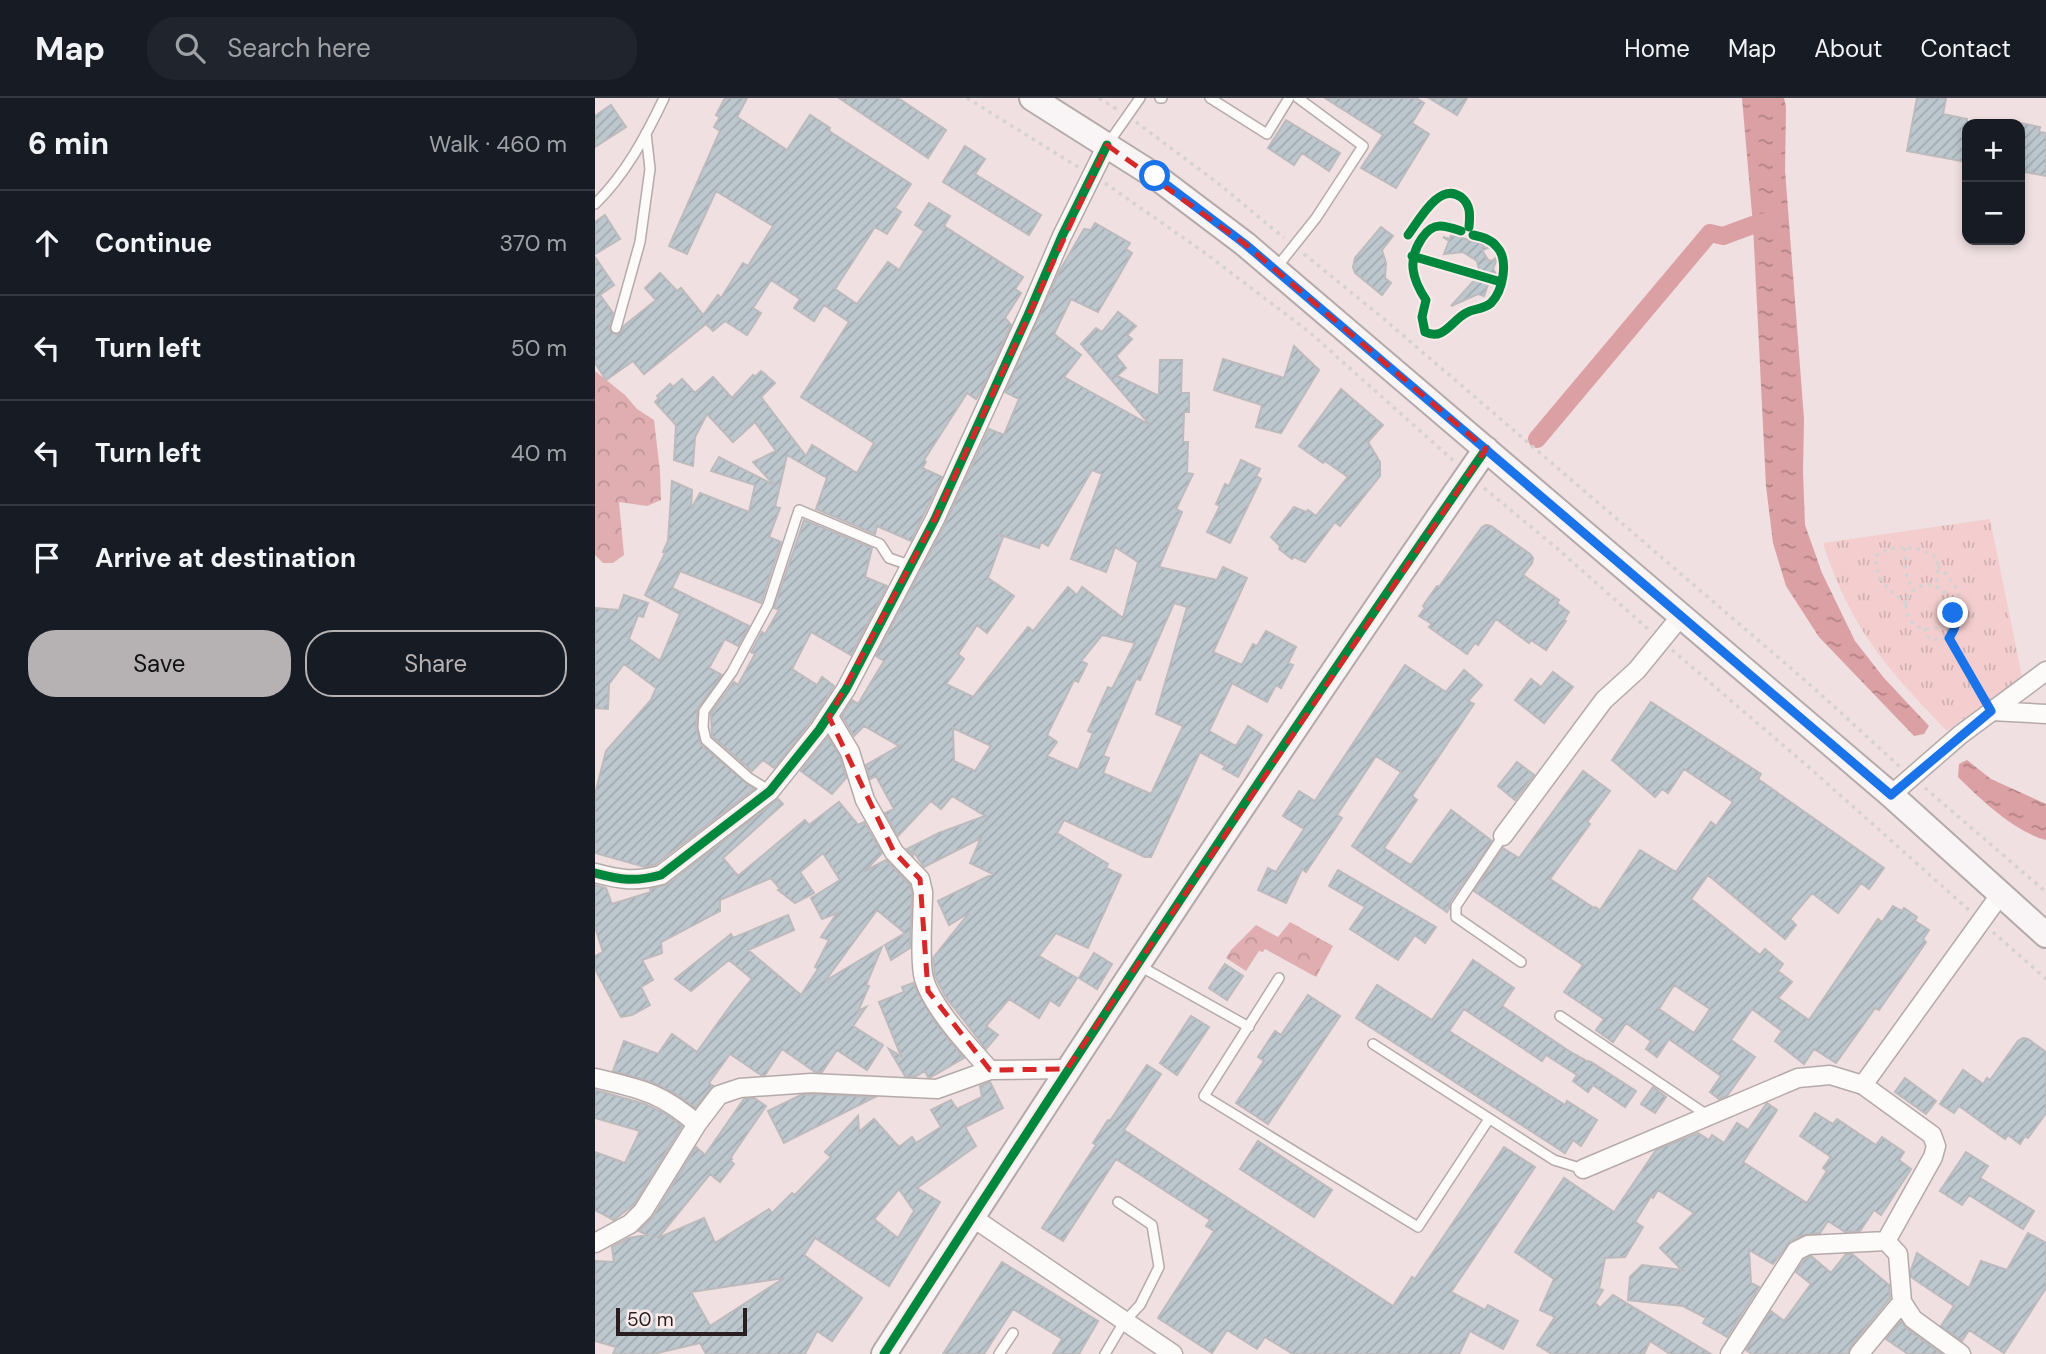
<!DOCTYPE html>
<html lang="en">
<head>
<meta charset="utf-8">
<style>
  :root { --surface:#171b24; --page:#20242c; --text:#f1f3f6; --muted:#9ea1a6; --line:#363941; --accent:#b6b2b4 }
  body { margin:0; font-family:"DM Sans",sans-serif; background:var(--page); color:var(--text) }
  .controls { position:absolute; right:21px; top:21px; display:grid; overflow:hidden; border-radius:14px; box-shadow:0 4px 10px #0003 }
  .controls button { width:63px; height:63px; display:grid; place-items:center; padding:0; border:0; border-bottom:2px solid var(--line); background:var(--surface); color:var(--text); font:35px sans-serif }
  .scale { position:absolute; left:21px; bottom:18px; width:131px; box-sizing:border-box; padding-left:7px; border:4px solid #291f20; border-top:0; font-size:19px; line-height:24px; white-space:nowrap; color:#291f20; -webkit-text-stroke:5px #fbebeb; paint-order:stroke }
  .stop { position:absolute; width:21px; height:21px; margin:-16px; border:5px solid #1a73e8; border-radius:50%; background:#fff }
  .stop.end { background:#1a73e8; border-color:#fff; box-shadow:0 2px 7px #0008 }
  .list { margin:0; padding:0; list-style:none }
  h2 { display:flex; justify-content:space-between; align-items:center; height:91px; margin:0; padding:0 28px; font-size:30px }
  h2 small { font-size:23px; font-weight:400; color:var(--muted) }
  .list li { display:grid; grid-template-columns:46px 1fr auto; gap:21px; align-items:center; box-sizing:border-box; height:105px; padding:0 28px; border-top:2px solid var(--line) }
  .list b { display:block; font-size:26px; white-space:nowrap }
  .list em { font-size:23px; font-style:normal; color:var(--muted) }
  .actions { display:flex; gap:14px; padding:21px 28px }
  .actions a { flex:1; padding:16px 0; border:2px solid var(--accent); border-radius:28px; text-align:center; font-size:24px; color:var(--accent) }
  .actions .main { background:var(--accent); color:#111 }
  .icon { flex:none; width:38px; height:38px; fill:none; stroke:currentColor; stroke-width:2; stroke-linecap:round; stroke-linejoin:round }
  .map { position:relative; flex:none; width:1451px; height:1256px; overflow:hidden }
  header { display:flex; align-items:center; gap:42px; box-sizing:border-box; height:98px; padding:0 35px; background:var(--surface); border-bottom:2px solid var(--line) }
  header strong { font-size:33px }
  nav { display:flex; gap:38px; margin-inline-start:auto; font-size:24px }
  .search { width:490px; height:63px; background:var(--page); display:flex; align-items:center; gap:18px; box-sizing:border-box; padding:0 24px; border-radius:28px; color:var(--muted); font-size:26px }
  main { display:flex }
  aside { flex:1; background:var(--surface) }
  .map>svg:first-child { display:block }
  .forest { fill:url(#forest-crowns) }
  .park { fill:url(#park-tufts) }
  .water { fill:url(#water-ripples) }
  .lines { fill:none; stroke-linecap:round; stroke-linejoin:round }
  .canal { stroke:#dba0a3; stroke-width:18 }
  .building { fill:url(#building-hatch); stroke:#bcbabc; stroke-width:2; fill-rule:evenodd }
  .lane-casing { stroke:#b5aaaa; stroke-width:12 }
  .street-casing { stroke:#b5aaaa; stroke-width:21 }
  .secondary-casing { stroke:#b5aaaa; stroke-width:28 }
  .path { stroke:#d6d2d3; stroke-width:3.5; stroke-dasharray:3.5 5; stroke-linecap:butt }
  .lane { stroke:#fdfafa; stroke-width:9 }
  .street { stroke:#fdfafa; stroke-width:18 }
  .secondary { stroke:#f9f4f5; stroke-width:24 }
  .cycleway-casing { stroke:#fbebeb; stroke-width:13 }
  .cycleway { stroke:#00873e; stroke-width:9 }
  .route { stroke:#1a73e8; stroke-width:9 }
  .marked { fill:none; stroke:#d62828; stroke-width:5; stroke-dasharray:14 9; stroke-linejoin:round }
</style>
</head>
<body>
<header>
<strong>Map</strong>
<div class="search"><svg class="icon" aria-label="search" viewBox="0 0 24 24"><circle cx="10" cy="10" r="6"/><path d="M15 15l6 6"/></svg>Search here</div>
<nav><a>Home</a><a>Map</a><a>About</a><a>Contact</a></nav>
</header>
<main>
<aside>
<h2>6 min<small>Walk · 460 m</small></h2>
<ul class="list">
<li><svg class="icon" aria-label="ahead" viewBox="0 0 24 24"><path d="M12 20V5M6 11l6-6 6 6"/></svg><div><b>Continue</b></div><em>370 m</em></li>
<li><svg class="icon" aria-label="left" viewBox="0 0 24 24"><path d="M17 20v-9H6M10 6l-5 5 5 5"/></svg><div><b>Turn left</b></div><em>50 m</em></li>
<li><svg class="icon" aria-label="left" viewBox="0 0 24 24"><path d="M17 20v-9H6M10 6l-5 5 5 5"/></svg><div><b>Turn left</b></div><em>40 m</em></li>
<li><svg class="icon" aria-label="arrive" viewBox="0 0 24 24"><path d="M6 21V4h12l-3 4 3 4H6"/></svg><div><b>Arrive at destination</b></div></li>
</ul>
<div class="actions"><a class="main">Save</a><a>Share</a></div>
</aside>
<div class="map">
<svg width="1451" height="1256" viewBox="0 0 1451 1256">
  <defs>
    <pattern id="forest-crowns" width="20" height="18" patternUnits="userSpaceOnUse" patternTransform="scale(1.75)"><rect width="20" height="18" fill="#e0aeb1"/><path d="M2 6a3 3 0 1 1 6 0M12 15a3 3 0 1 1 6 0" fill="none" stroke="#c09598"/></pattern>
    <pattern id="park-tufts" width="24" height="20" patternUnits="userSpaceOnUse" patternTransform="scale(1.75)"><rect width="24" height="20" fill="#f4cecf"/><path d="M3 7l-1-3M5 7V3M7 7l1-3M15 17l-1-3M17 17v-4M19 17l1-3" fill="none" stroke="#d1b0b1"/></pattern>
    <pattern id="water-ripples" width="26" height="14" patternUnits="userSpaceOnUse" patternTransform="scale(1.75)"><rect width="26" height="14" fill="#dba0a3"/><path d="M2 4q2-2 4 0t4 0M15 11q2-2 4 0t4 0" fill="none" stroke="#b28284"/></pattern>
    <pattern id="building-hatch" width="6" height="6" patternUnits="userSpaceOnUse" patternTransform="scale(1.75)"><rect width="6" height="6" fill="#bdc7ce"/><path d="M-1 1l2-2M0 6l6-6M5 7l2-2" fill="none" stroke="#a2aab1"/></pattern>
  </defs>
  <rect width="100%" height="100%" fill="#f0e0e1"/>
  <path class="forest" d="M0,273l30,24 12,14 17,11 6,51 1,29 -14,6 -28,-4 5,53 -11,8h-10l-8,-8z
    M695,824l43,24 -17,31 -51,-28 -2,3 -4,-1 -13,20 -20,-13 5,-8 25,-25 22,12z"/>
  <path class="park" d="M1395,421l32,157 -75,55c-61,-63 -97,-103 -124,-188z"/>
  <path class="water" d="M1147,0h42l2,9 -1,63 19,249 -1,53 2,53 17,48 33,68 29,37 45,48 -5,8 -10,2 -95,-99 -33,-51 -13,-43 -7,-57 -13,-261z
    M1372,662l24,19 55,25v36c-31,-8 -66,-41 -88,-63l1,-13z"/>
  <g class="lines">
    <path class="canal" d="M942,341l173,-206 13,3 30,-11 21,-5"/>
  </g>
  <path class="building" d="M130,0h22l-10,19 50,33 23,-35 20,13 -1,3 82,53 -16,24 6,4 -14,22 -12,-7 -40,62 22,15 31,-42 11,8 25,-39 -9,-6 14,-22 21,13 -6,10 79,51 -8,12 6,4 -16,25 6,7 -30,66 -5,8 -9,-6 -43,67 2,2 -4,6 20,9 -31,64 -34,-15 -2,8 -59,-25 11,-31 -40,-23 -12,52 5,1 -11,29 12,5 -20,61 -81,-32 -8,17 77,38 -11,20 -13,-7 -16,29 13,7 -24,33 -2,19 5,18 53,44 -98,75 -11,3 -50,-14v-59l11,-43 45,-51 5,-12 -32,-24 -15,20 -1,25 -13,-1v-100l24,2 5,-15 24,8 -5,14 -5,-2 -9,24 31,22 20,-47 -35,-19 20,-42 -2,-1 5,-11 4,-60 20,9 -1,19 9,-16 49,19 6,-27 -44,-14 8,-14 55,28 -21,-23 23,-11 -21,-29 -22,20 -26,-28 -12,23 -2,29 -19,-6 2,-35 -21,-23 4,-4 -2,-2 13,-12 3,3 9,-8 13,14 18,-16 19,21 21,-23 2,2 6,-6 14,12 -14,14 45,59 6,-11 45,28 17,-30 -73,-46 48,-75 -25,-17 -10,16 -20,-13 6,-9 -29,-19 -18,28 8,5 -14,22 -22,-14 -12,10 -7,-7 -62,50 -11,-13 -27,19 -11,-17v-106l19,28 -14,10 13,18 -4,17 8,5 4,-3 3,-6 32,-26 -11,-12 15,-15 17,18 4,-3 22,27 15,-20 3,3 22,-35 5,3 25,-40 -57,-35 -29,63 -18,-8 51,-115 -6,-4 6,-10 -4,-2z
    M244,0h59l48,32 -18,28z
    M730,0h91l8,5 -12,20 17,11 -33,54 -35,-20 22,-33z
    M834,0h38l-10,17z
    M1322,0h29l-3,16 24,5v43l-60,-11z
    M16,7l15,22 -31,20v-31z
    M691,22l54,33 -11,18 -27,-18 -8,12 -26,-17z
    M1425,25l20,4 -1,5 7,1v43l-26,-5z
    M370,48l20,13 -10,15 66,41 -12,20 -86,-53z
    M10,117l15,24 -25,15v-32z
    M500,125l35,20 -4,6 6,4 -34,59 -27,-13 -17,35 27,21 -17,22 86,48 -69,-81 15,-16 6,4 16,-20 18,14 -9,9 5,4 -16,17 10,12 -9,8 42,20 1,-36h22l-1,33h8v19h-5l-1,30h5l-1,31 6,1 -17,35 6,3 -23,55 58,13 6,-13 24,11 -34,74 29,13 11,-21 4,2 9,-15 30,16 -8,16 5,2 -12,23 -5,-3 -9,17 -35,-19 -23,48 27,15 12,-20 14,9 -24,42 -15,-8 2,-3 -25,-14 -49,105h-6l-81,-37 -7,13 51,31 -2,4 15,7 -33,73 -32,-15 -17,23 38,22 -18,28 -9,-6 -11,18 -30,-19 -23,27 12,9 -12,14 -41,-53 -10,-20 -2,-18 36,-45 -20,12 -11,-24 55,-27 -23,-11 11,-25 -57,29 -11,-16v4l-6,-6 32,-16 46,-17 -33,-20 -11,13 -10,-8 -33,35 -13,-23 9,-4 -18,-33 -6,3 -4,-14 33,-19 -35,-20 -10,10 -12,-20 10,-16 6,4 26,-43 -8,-5 69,-132 44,-95 15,6 15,-36 -14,-7 54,-120 25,-43 7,1zM497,372l10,4 -31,85 35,13 9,-25 23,15 -15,56 -41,-31 -5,8 -9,-8 -35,44 -5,-4 -55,70 -27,-13 18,-25 -6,-5 19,-29 10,8 27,-37 -26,-18 15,-41 -5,-3 41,14 2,-6 7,4zM579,505l13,4 -31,107 27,12 -32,68 -48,-21 6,-15 -6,-2 33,-77 4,1zM507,537l33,8 -23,46 -4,-2 -20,44 5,2 -15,37 -31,-14 10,-14 -10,-7 27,-55 4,2 9,-18 -6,-3zM358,630l38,18 -16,25 -21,-10z
    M786,129l12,9 -11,14 4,13 -1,15 6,5 -9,12 -27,-22 -2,-6 2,-9z
    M856,137l33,9 -1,3 5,1 -6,2 6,10 4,1 6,-5 -5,13 4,7 -5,-3 -8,23 -6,-2 -27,12 29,-32 -3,-13 -14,-9 -19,2 5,-13 -6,-4 7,2z
    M699,248l25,24 -38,63 -25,-6 6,-22 -48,-15 9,-31 61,19z
    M746,291l42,36 -15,17 12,20v14l-40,50 -5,-4 -30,40 -11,-5 -2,2 -13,-10 1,-3 -9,-9 23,-30 12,5 2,-2 8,6 32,-39 -23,-16 -2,2 -24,-17z
    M646,362l19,9 -4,7 5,3 -31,64 -23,-11 13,-26 -4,-2 9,-20 4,2z
    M209,422l68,28 -7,29 22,9 -36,69 -40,-23 -19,37 25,16 5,-8 12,9 -24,37 -36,45 -11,-8 -11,11 -40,-35 -1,-23 23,-31 4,3 17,-31 -4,-2 11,-20 3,2 14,-24 -5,-2z
    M891,427l5,1 39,28 3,4 -1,5 -9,12 36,25 -2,3 12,9 -5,8 2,1 -20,29 -15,-10 -2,3 -33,-24 -18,26 -3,-2 -8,11 -38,-27 3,-3 -13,-8 6,-8 -2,-2 14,-20 2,1 43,-60z
    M810,567l41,27 18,-22 18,15 -14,16 6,3 -62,92 5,4 -33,48 27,17 40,-55 41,31 -42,61 -1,7 -2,3 -95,-66 49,-74 -25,-16 -39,59 5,3 -36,54 -4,-3 -16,34 -28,-13 10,-22 8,4 28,-43 -21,-13 16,-25 16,10z
    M958,574l20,15 -29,36 -29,-23 16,-21 10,8z
    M1056,604l110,72 -3,5 126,89 -15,21 -8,-6 -23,30 -26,-20 -22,26 6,6 -11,14 -77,-64 -17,24 69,56 5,-6 18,15 -5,7 14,11 -14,16 31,22 69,-101 4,3 11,-16 9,5 2,-3 13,9 -2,4 14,9 -6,9 3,3 -47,68 -4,-2 -39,55 -22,-14 -10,15 -29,-23 7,-10 -30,-22 -21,31 24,17 -28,39 -8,3 -9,-7 11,-16 -52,-37 -12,18 -11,-8 5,-8 -25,-18 -13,19 -17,-12 8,-11 -40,-27 19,-27 -109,-74 29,-43 16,10 64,-87 27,20 -23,31 3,2 -40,55 44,29 1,-1 5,3 40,-60 36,22 35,-50 5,4 17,-24 -49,-33 -16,24 -6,-4 -7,8 -43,-37zM1079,887l36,24 -16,24 -35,-24z
    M233,639l12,20 6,21 -14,16 -31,-23z
    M922,664l17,13 -19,25 -17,-14z
    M183,701l5,5 -60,54 15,18 67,-56 4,5 30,-23 19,23 6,-3 18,31 -17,18 21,-11 24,25 2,8 -2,55 -19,12 -6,-15 20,-12 -28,-23 -52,71 57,-34 -16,38 3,1 -11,25 8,-4 -13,19 30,19 -16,25 -30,-20 -15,22h-7l-33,-23 -17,26h-4l-31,-21 -21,29 4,3 -18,22 -17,-13 -24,-12 -41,-12 11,-30 34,13 14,-20 25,18 36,-50 19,-23 -23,-19 -38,31 -16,-12 56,-45 2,4 55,-23 6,15 -46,20 53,45 17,-26 -3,-2 14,-27 -8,-3 16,-24 -15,6 -11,-21 29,-18 -17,-27 -23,19 14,21 -19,10 -17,-13 2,-1 -9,-11 -51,22v11l-59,31 1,11 -20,7 11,20 -12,7 9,18 -18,10 -11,2 -26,-48v-13l8,-4 -8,-25v-42l11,3 6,16 39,-12 -1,-3 18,-5z
    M743,772l98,57 -11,16 -10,-8 -17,25 -48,-31 15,-22 -36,-21z
    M499,855l18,11 -15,25 -18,-11z
    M878,862l41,28 -12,18 67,45 18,10 4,1 45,29 -11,16 -32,-22 -5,7 -15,-11 4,-6 -31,-20 -4,6 -78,-52 -15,22 116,74 2,-4 30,19 -16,26 -8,-6 -8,13 -209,-135 21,-33 55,35z
    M630,866l18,12 -16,24 -18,-12z
    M318,885l21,38 30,37 -33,19h-3l-3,-6 -10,6 -10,-1 -16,-27 12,7 -22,-54 25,-10 -2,-5z
    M713,897l32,21 -72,108 -32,-21 28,-42 -6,-4 17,-26 6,4z
    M596,918l18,11 -32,48 -17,-12z
    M1428,940l5,1 18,13v61l-18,25 -3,-2 -5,8 -12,-9 -3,4 -46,-33 -5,7 -14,-9 23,-34 20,14 4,-6 3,2 28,-39z
    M552,967l14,9 -37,56 269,176 19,-29 3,2 89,-132 31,20 -84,125 34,18 3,-5 30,16 -15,28 -33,-18 -11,23h-166l-28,-17 -8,12 -30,-19 -15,23 -54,-35 56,-87 -8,-5 4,-6 -94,-61 -53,82 -21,-13 54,-83 -3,-2 15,-23 2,1z
    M1310,980l31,23 -10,13 -31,-22z
    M395,984l13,26 -38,19 11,19 -59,42 23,14 -51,84 -74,-48 -11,17 58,43 -30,43 -15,-10 -12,23h-99l-6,-11 -47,11h-40l3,-7 -21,-6v-80l19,1 -2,-15 17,-9 18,-3 -8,-4 14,-14 43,-70 9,8 39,-56 10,-1 12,8 -35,51 1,2 -2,2 4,3 -14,18 -10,-8 -52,64 46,-20 11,25 54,-34 3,4 20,-20 3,2 36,-38 -6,-5 33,-36 1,16 15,-13 25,28 13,-10 4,6 25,-16 -10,-17 20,-10 6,9 25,-12 -2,-11zM304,1091l15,22 -16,27 -24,-19zM189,1180l-74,48 -19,-34z
    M1058,989l13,10 -11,16 -14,-9z
    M0,992l50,14 21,10 16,12 -48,78 -20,16 -19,-10v-58l30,11 15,-32 -45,-13z
    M216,996l64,3 -91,46 -16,-32 33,-16z
    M1172,1005l10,7 -34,52 64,41 20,-32 -4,-3 8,-11 -31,-21 15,-23 18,11 4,-5 39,26 6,-8 22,15 -5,8 12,9 -30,46 -7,-5 -14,21 -15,1 -17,-11 -8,12 -17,2 -13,6 -17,23 -24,-14 2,33 8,4 -32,50 -24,-14 3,-5 -23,-12 -55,-6 2,-23 12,-12 40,5 -22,-22 34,-35 -36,-23 -5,8 -2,-2 -16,26 8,5 -18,30 -20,1 -6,31 4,1 -8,13 5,5 13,-13 98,59h-41l-20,-13 -6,13h-92l-15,-9 18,-28 -15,-7 14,-31 -39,-27 49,-74 50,34 42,-62 42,-17 11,7 3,-5 12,8 13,-20 11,7z
    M663,1043l74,49 -18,27 -74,-48z
    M1371,1054l22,14 -8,12 54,33 -11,18 -54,-34 -7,10 -22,-14z
    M1433,1135l18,10v45l-42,65 -35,-23 -7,11 -21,-15 13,-20 -43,-29v-7l6,-17 52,35 12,-27 26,9z
    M1251,1156h6l37,31 1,13 -40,49 -2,7h-96l-6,-4 25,-39 13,10 27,-37 -15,-12 8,-12 7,-4 20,17z
    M407,1164l96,59 -19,33h-26l9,-15 -49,-30 -29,45h-41z
    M1306,1223l5,7 36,26h-34l-22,-15z"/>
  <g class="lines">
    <g class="lane-casing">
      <path id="lane" d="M565,0h2
        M615,0l57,36 22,-36
        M512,47l33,-47
        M0,106c30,-29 51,-68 69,-106
        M682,169l39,-49 47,-72 -65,-48
        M21,230l24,-86 10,-73 -4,-36
        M175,693l-21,-13 -43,-38 -3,-13 1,-16 28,-39 36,-67 31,-95 81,34 9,14 23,8
        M908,738l-47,70v11l65,45
        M543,867l111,62
        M684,880l-75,118 214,131 71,-108
        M965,918l147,99
        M778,946l181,116 29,9
        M404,1256l14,-21
        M510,1256l19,-32 16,-17 19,-38 -7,-42 -34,-23"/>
    </g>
    <g class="street-casing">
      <path id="street" d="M1396,613l55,3
        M234,619l21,35 15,48 29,52 26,27 3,13c0,21 -4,68 1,87 8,28 46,69 66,91
        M1296,697l69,-60 86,-64
        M908,738l101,-136 33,-30 44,-54
        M0,775c26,7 40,9 66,2l109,-84 49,-61 27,-41 89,-170 93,-204 34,-79 45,-91
        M0,980c45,11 66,14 102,46
        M1268,987l137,-190
        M988,1071l215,-91 32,-3 33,10 69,50 4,11 -3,11 -47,84 -78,4 -12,6 -66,103
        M377,1119l201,137
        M1291,1143l12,13 4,48 11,17 48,35
        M0,1145l35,-19 13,-13 54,-87 22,-29 21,-7 71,-5 126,6 53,-19 77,-1
        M1264,1256l43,-52"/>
    </g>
    <g class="secondary-casing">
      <path id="secondary" d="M437,0l123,78 90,68 646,551 155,140
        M289,1256c196,-305 395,-607 602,-905"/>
    </g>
    <path class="path" d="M372,0l111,69
      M504,0l19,12
      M541,24l83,62 65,54
      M510,85l100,70 103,78 147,131
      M709,156l80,65 431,370 85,78
      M889,390l75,62 89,79
      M1310,450v23l8,20
      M1343,468c14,14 30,31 17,52
      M1311 509a22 22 0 1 1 44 0a22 22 0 1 1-44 0Z
      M1312,505c-18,-12 -32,-23 -31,-47 19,-13 41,-10 60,1l2,9 -2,21
      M1330,530l1,7 5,5 18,-2 33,59
      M1354,540l6,-9 1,-9 -7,-11
      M1077,552l140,120 157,140
      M1330,690l121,104
      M1398,834l53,47"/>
    <use href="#lane" class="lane"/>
    <use href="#street" class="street"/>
    <use href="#secondary" class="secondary"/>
    <g class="cycleway-casing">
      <path id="cycleway" d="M866,133c-6,-2 -14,-5 -21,-5 -8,0 -14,6 -18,12 -15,22 -10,41 4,62l-4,17 3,15c19,9 26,-11 41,-19 8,-5 17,-3 25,-10 12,-12 18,-43 6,-56 -6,-8 -15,-10 -24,-12
        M813,137c11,-14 31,-54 53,-38 10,8 9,18 8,30
        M817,158l89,26
        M0,775c26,7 40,9 66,2l109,-84 49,-61 27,-41 89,-170 93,-204 34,-79 45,-91
        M289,1256c196,-305 395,-607 602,-905"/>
    </g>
    <use href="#cycleway" class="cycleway"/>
  </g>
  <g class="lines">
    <path class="route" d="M560,78l90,68 646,551 100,-84 -42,-73c6,-9 9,-15 4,-25"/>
  </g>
  <path class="marked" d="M512,47l138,99 241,205 -419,620 -77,1 -62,-79 -8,-112 -26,-27 -65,-135 106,-198z"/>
</svg>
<div class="controls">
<button>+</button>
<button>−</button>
</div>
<div class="scale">50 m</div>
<div class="stop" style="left:560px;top:78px"></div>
<div class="stop end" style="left:1358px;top:515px"></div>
</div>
</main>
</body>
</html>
